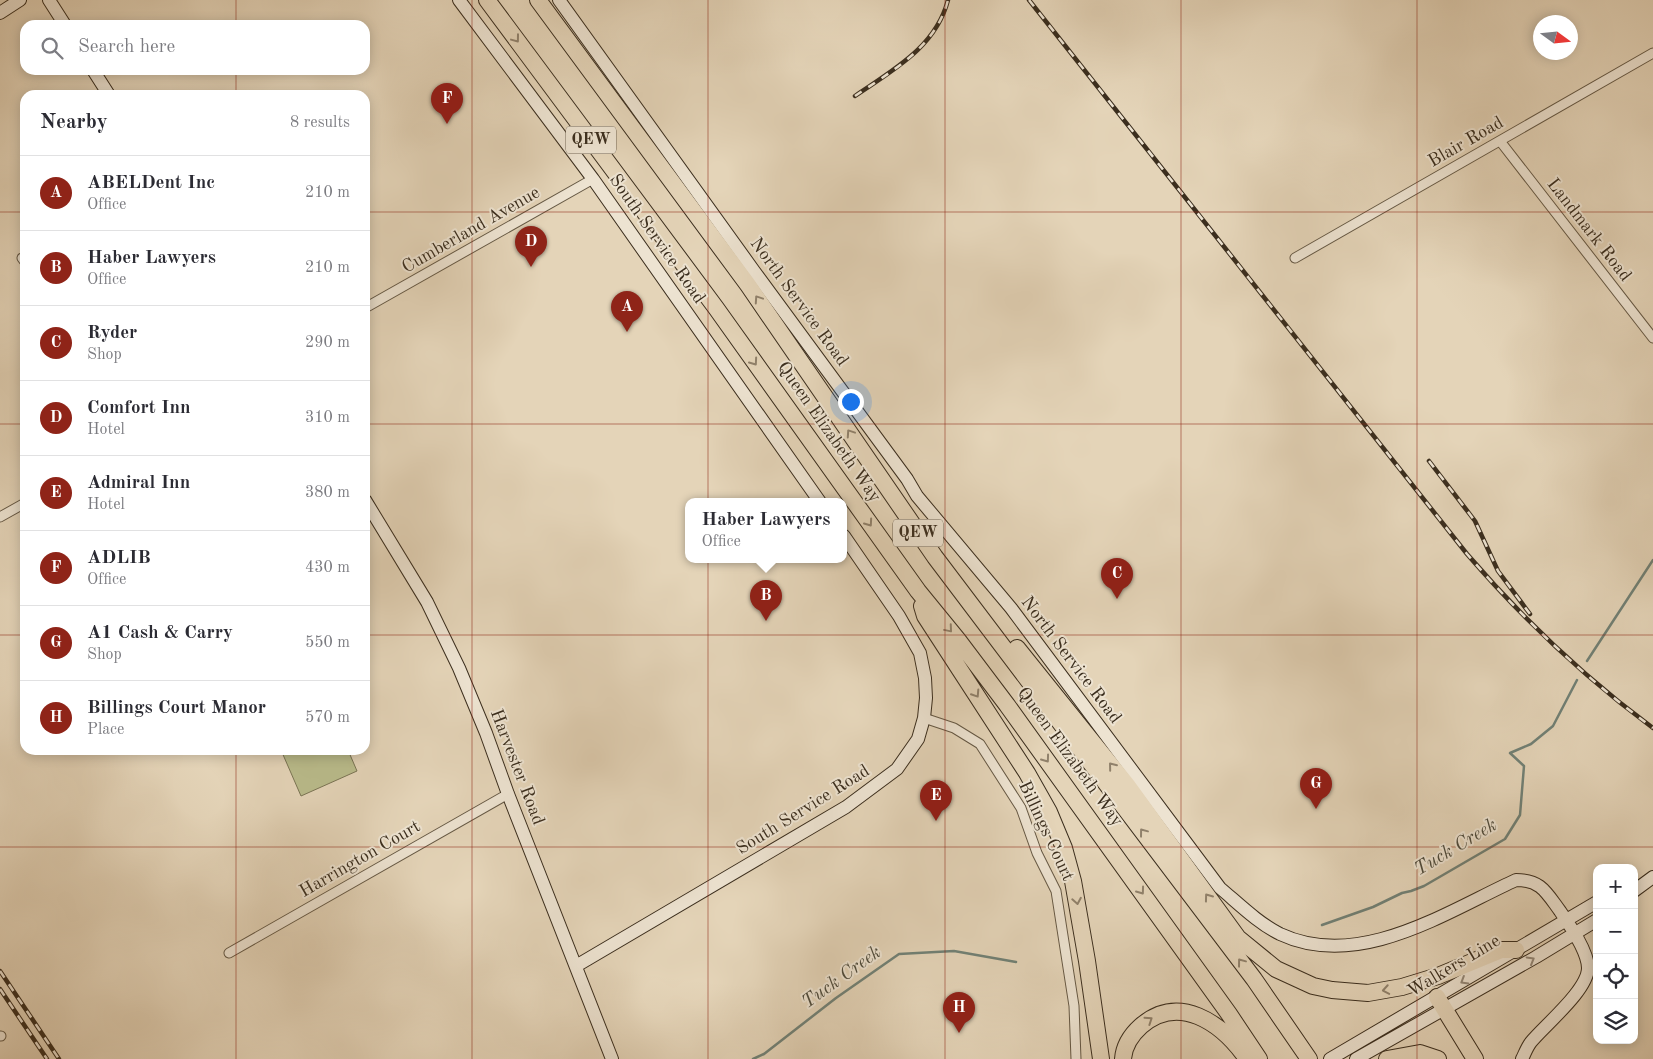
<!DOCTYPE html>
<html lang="en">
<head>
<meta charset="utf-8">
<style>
  :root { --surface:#fff; --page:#f7f7f7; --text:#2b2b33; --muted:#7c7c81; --line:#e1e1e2; --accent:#8f2418 }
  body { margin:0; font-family:"Old Standard TT",serif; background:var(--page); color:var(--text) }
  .controls { position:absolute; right:15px; bottom:15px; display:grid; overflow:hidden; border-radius:10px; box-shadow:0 2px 12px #0003 }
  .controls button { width:45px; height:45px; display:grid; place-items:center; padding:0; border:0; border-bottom:1px solid var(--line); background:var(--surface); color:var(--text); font:25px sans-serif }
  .compass { position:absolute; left:1533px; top:15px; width:45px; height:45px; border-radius:50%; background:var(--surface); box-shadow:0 2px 12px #0003; rotate:105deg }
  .you { position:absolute; left:850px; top:401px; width:18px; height:18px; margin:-12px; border:4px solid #fff; border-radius:50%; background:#1a73e8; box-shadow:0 0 0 8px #1a73e833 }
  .badge { display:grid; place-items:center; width:32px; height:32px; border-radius:50%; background:var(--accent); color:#fff; font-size:16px; font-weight:700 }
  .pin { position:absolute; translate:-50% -41px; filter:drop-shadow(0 1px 2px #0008) }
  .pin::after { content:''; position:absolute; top:26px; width:18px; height:15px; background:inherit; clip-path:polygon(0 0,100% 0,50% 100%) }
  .popup { position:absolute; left:685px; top:498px; width:162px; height:65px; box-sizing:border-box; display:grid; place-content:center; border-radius:10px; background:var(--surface); filter:drop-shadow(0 1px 4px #0005); font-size:16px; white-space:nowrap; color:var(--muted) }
  .popup b { font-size:19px; color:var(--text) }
  .popup::after { content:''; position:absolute; left:50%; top:100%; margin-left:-10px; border:10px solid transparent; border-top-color:var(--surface) }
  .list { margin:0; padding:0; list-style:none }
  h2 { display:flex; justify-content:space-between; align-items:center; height:65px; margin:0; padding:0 20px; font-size:21px }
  h2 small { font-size:16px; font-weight:400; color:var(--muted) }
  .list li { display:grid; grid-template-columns:32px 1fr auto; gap:15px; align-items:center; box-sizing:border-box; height:75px; padding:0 20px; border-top:1px solid var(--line) }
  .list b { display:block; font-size:19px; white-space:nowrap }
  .list p { margin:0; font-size:16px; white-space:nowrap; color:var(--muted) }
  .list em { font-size:16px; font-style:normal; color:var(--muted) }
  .icon { flex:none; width:28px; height:28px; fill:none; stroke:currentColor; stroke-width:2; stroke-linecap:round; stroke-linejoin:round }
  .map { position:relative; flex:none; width:1653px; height:1059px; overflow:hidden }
  .search { position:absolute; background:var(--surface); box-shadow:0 2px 12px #0003; left:20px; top:20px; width:350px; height:55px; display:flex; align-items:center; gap:12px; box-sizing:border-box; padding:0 18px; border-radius:15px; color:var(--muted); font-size:19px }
  .panel { position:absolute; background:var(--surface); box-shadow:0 2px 12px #0003; left:20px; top:90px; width:350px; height:665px; border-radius:15px }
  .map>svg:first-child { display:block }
  .green { fill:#b9bb8b; stroke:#7a7454 }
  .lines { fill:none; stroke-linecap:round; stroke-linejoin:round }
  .stream { stroke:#718176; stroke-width:2.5 }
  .street-casing { stroke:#655844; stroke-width:11 }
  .secondary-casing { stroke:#3b2e1e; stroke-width:14 }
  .highway-casing { stroke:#3b2e1e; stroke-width:18 }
  .street { stroke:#ede3d1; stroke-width:9 }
  .secondary { stroke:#ede3d1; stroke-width:12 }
  .highway { stroke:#e4d4b8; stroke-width:16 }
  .rail-casing { stroke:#3b2e1e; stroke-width:4.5 }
  .rail { stroke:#ede3d1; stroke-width:2.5; stroke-dasharray:8; stroke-linecap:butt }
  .oneway { stroke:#90816b }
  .oneway2 { stroke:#948878 }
  .grid { fill:none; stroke:#8f2418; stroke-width:1; stroke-opacity:0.55 }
  .labels { text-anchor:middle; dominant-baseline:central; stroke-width:4; stroke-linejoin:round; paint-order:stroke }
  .shield { fill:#ede3d1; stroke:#706454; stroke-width:1 }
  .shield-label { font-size:16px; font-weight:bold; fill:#3b2e1e }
  .street-label { font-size:18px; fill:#3b2e1e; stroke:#ede3d1 }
  .water-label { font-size:19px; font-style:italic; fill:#4d4a3b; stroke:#ede3d1 }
</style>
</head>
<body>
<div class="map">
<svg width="1653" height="1059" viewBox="0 0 1653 1059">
  <rect width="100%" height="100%" fill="#e4d4b8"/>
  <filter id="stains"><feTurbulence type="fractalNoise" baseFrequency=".004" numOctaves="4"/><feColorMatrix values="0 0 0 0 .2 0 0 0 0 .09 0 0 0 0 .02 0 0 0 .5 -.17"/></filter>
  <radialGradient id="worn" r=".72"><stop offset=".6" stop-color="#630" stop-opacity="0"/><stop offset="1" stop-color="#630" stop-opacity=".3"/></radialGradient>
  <path class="green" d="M281,750h67l9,21 -56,25z"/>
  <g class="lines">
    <path class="stream" d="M1587,661l66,-101
      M1322,925l51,-18 29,-14 9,-2 13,-5 81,-47 15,-24 4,-49 -14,-13 21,-9 22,-18 24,-46
      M753,1059l11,-5 72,-56 63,-44 55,-3 62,11"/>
    <g class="street-casing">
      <path id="street" d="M1500,141l153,197
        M22,258l3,4
        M1295,258l358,-205
        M365,308l228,-129
        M0,517l25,-14
        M924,718l30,10 26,16 41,64 16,45 19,38 18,115 2,53
        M229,953l279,-159
        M0,1036h1"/>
    </g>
    <g class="secondary-casing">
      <path id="secondary" d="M49,0l16,25
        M459,0l134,179 227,323
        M559,0l195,271 153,208 10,17 94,112 209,280c19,16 38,35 60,46 79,37 166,-22 236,-54 25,0 30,12 44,31 9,13 28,40 28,57 0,22 -43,57 -57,74 -4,5 -6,11 -9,17
        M0,13l20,-13
        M93,70l16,25
        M365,500l62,102 32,66 27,65 22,61 104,265
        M1634,891l19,-14
        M576,966l270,-159 51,-38 21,-30 6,-21 2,-20 -1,-20 -5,-25 -21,-37 -55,-80
        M1330,1059l267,-157
        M1356,1059l180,-102 61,-37"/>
    </g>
    <g class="highway-casing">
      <path id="highway" d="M487,0l229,308 202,283 40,49 49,65 222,309 30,45
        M538,0l210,285 187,272 319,422 55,80
        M922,606l3,10 102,157 22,39 15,36 9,33 14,80 14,98
        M1017,648l110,137 111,153 38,31 37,17 19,4 36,3 34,-6 36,-11 63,-26h15
        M1437,997l38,62
        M1123,1059c1,-13 9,-25 18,-33 38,-33 80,-3 104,30
        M1387,1059l33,-6 18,6"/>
    </g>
    <use href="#street" class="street"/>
    <use href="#secondary" class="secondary"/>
    <use href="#highway" class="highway"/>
    <g class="rail-casing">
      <path id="rail" d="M1029,0l438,554c56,65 117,123 186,174
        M855,96c38,-26 81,-49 93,-96
        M1429,461l46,60 23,50 32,43
        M0,971l59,88
        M0,989l47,70"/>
    </g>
    <use href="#rail" class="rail"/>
  </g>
  <defs><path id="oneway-chevron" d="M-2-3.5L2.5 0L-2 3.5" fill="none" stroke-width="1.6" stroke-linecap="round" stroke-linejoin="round" transform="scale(1.25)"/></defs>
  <g class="oneway">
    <use href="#oneway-chevron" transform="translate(516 39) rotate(53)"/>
    <use href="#oneway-chevron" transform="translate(758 299) rotate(-124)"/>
    <use href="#oneway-chevron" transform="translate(754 362) rotate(55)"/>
    <use href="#oneway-chevron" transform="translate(850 433) rotate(-124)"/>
    <use href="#oneway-chevron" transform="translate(869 523) rotate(55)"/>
    <use href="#oneway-chevron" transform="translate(949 629) rotate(50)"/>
    <use href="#oneway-chevron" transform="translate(976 694) rotate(57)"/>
    <use href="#oneway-chevron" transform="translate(1046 759) rotate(54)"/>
    <use href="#oneway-chevron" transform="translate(1112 766) rotate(-129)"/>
    <use href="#oneway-chevron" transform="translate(1143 832) rotate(-127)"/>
    <use href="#oneway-chevron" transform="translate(1141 891) rotate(54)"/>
    <use href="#oneway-chevron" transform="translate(1208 897) rotate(-126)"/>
    <use href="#oneway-chevron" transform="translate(1077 901) rotate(80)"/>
    <use href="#oneway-chevron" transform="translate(1241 962) rotate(-127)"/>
    <use href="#oneway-chevron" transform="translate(1386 990) rotate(170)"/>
    <use href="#oneway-chevron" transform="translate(1149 1020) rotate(-34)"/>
  </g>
  <g class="oneway2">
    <use href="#oneway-chevron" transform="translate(1531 960) rotate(-30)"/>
    <use href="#oneway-chevron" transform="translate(1464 981) rotate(149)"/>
  </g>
  <path class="grid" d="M236,0v25M472,0v1059M708,0v1059M945,0v1059M1181,0v1059M1417,0v1059M236,70v25M0,212h25M365,212h1288M0,424h25M365,424h1288M0,635h25M365,635h1288M236,750v309M0,847h1653"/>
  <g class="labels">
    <g class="shield">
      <rect x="566" y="126.5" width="50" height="27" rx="4"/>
      <rect x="893" y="519.5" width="50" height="27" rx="4"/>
    </g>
    <g class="shield-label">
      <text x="591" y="140">QEW</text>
      <text x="918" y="533">QEW</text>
    </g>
    <g class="street-label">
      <text transform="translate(1466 142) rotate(-30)">Blair Road</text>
      <text transform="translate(471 230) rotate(-30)">Cumberland Avenue</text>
      <text transform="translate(1589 230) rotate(52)">Landmark Road</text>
      <text transform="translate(657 239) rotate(55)">South Service Road</text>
      <text transform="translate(799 302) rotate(54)">North Service Road</text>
      <text transform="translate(829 432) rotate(55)">Queen Elizabeth Way</text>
      <text transform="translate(1071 660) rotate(53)">North Service Road</text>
      <text transform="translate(1070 757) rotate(54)">Queen Elizabeth Way</text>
      <text transform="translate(517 767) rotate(69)">Harvester Road</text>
      <text transform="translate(803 810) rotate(-32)">South Service Road</text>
      <text transform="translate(1046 831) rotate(65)">Billings Court</text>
      <text transform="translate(360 859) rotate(-30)">Harrington Court</text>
      <text transform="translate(1454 966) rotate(-31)">Walkers Line</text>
    </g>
    <g class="water-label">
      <text transform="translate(1456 848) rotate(-31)">Tuck Creek</text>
      <text transform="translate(842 978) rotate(-36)">Tuck Creek</text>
    </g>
  </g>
  <rect width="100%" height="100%" filter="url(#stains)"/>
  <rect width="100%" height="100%" fill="url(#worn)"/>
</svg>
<div class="controls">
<button>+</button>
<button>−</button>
<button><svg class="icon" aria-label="locate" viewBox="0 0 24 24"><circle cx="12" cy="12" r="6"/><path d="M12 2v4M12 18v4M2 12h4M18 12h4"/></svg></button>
<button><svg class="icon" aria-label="layers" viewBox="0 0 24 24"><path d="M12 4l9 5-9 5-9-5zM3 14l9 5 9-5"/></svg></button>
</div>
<svg class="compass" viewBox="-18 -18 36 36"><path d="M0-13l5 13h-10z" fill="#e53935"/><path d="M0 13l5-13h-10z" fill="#7c7c81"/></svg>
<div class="you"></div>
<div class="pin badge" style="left:627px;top:332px">A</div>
<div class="pin badge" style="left:766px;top:621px">B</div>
<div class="popup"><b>Haber Lawyers</b>Office</div>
<div class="pin badge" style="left:1117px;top:599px">C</div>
<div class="pin badge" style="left:531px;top:267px">D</div>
<div class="pin badge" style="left:936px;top:821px">E</div>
<div class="pin badge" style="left:447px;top:124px">F</div>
<div class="pin badge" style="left:1316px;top:809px">G</div>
<div class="pin badge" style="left:959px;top:1033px">H</div>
<div class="search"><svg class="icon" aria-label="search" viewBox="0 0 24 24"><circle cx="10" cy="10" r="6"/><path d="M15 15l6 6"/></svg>Search here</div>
<section class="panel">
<h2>Nearby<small>8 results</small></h2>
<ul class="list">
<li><span class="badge">A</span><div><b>ABELDent Inc</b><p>Office</p></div><em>210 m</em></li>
<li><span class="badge">B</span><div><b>Haber Lawyers</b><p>Office</p></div><em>210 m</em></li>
<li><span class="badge">C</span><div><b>Ryder</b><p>Shop</p></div><em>290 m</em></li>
<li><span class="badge">D</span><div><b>Comfort Inn</b><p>Hotel</p></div><em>310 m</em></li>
<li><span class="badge">E</span><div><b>Admiral Inn</b><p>Hotel</p></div><em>380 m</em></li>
<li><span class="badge">F</span><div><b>ADLIB</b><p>Office</p></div><em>430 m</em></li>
<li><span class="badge">G</span><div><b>A1 Cash &amp; Carry</b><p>Shop</p></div><em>550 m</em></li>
<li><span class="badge">H</span><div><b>Billings Court Manor</b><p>Place</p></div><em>570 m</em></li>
</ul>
</section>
</div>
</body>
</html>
